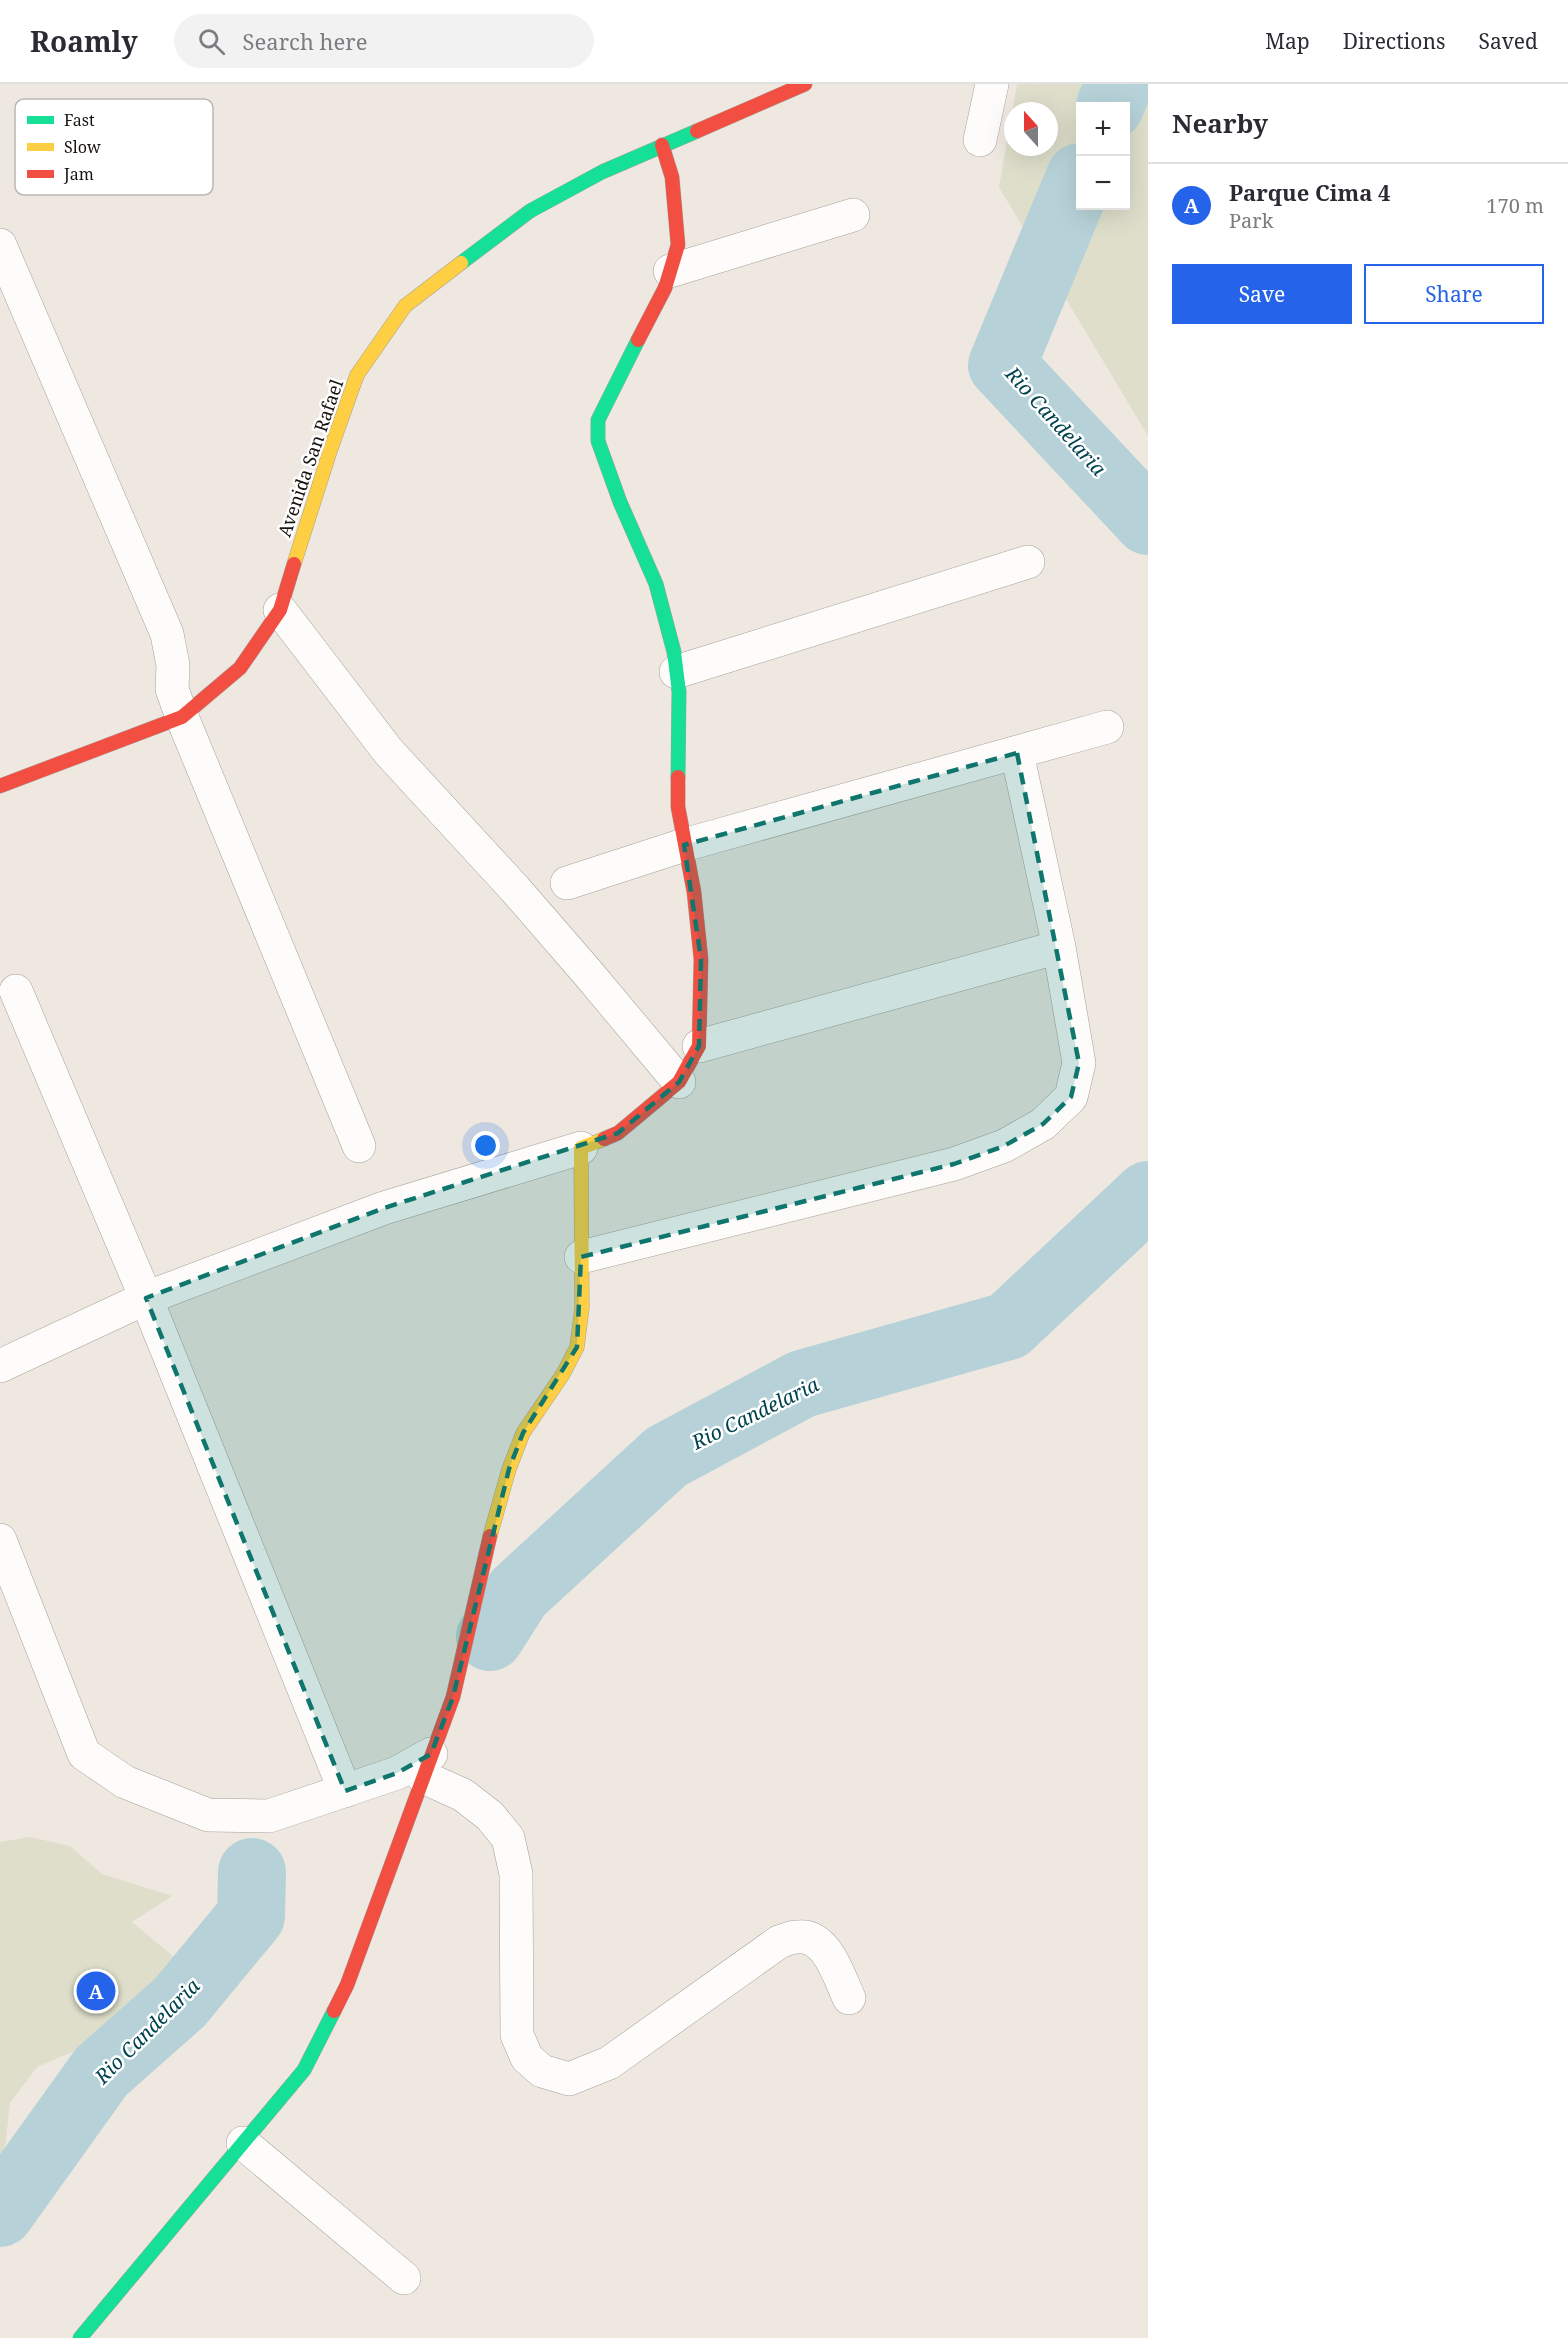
<!DOCTYPE html>
<html lang="en">
<head>
<meta charset="utf-8">
<style>
  :root { --surface:#fff; --page:#f2f2f3; --text:#2b2b33; --muted:#7c7c81; --line:#e1e1e2; --accent:#2563eb }
  body { margin:0; font-family:"Noto Serif",serif; background:var(--page); color:var(--text) }
  .controls { position:absolute; right:18px; top:18px; display:grid; overflow:hidden; border-radius:0px; box-shadow:0 6px 24px #0002 }
  .controls button { width:54px; height:54px; display:grid; place-items:center; padding:0; border:0; border-bottom:2px solid var(--line); background:var(--surface); color:var(--text); font:30px sans-serif }
  .compass { position:absolute; left:1004px; top:18px; width:54px; height:54px; border-radius:50%; background:var(--surface); box-shadow:0 6px 24px #0002; rotate:339deg }
  .you { position:absolute; left:486px; top:1062px; width:21px; height:21px; margin:-15px; border:4px solid #fff; border-radius:50%; background:#1a73e8; box-shadow:0 0 0 9px #1a73e833 }
  .badge { display:grid; place-items:center; width:39px; height:39px; border-radius:50%; background:var(--accent); color:#fff; font-size:20px; font-weight:700 }
  .pin { position:absolute; translate:-50% -50%; border:3px solid #fff; box-shadow:0 2px 6px #0006 }
  .list { margin:0; padding:0; list-style:none }
  h2 { display:flex; justify-content:space-between; align-items:center; height:78px; margin:0; padding:0 24px; font-size:26px }
  h2 small { font-size:20px; font-weight:400; color:var(--muted) }
  .list li { display:grid; grid-template-columns:39px 1fr auto; gap:18px; align-items:center; box-sizing:border-box; height:84px; padding:0 24px; border-top:2px solid var(--line) }
  .list b { display:block; font-size:22px; white-space:nowrap }
  .list p { margin:0; font-size:20px; white-space:nowrap; color:var(--muted) }
  .list em { font-size:20px; font-style:normal; color:var(--muted) }
  .actions { display:flex; gap:12px; padding:18px 24px }
  .actions a { flex:1; padding:14px 0; border:2px solid var(--accent); border-radius:0px; text-align:center; font-size:21px; color:var(--accent) }
  .actions .main { background:var(--accent); color:#fff }
  .icon { flex:none; width:33px; height:33px; fill:none; stroke:currentColor; stroke-width:2; stroke-linecap:round; stroke-linejoin:round }
  .map { position:relative; flex:none; width:1148px; height:2254px; overflow:hidden }
  header { display:flex; align-items:center; gap:36px; box-sizing:border-box; height:84px; padding:0 30px; background:var(--surface); border-bottom:2px solid var(--line) }
  header strong { font-size:28px }
  nav { display:flex; gap:33px; margin-inline-start:auto; font-size:21px }
  .search { width:420px; height:54px; background:var(--page); display:flex; align-items:center; gap:15px; box-sizing:border-box; padding:0 21px; border-radius:33px; color:var(--muted); font-size:22px }
  main { display:flex }
  aside { flex:1; background:var(--surface) }
  .map>svg:first-child { display:block }
  .green { fill:#dedecb; fill-rule:evenodd }
  .lines { fill:none; stroke-linecap:round; stroke-linejoin:round }
  .river { stroke:#b6d2d8; stroke-width:68 }
  .street-casing { stroke:#a6a09a; stroke-width:34 }
  .fast-casing { stroke:#a6a09a; stroke-width:15 }
  .slow-casing { stroke:#a6a09a; stroke-width:15 }
  .jam-casing { stroke:#a6a09a; stroke-width:15 }
  .street { stroke:#fdfcfa; stroke-width:33 }
  .fast { stroke:#16e098; stroke-width:14 }
  .slow { stroke:#ffcf43; stroke-width:14 }
  .jam { stroke:#f24e42; stroke-width:14 }
  .marked { fill:#0f766e; fill-opacity:0.2; stroke:#0f766e; stroke-width:4.5; stroke-dasharray:12 8; stroke-linejoin:round }
  .labels { text-anchor:middle; dominant-baseline:central; stroke-width:5; stroke-linejoin:round; paint-order:stroke }
  .street-label { font-size:18px; fill:#17130e; stroke:#fff }
  .water-label { font-size:20px; font-style:italic; fill:#00434f; stroke:#fff }
  .key { fill:#fff; stroke:#b9b8b7; stroke-width:1.5 }
  .key-label { font-size:16px; fill:#17130e }
</style>
</head>
<body>
<header>
<strong>Roamly</strong>
<div class="search"><svg class="icon" aria-label="search" viewBox="0 0 24 24"><circle cx="10" cy="10" r="6"/><path d="M15 15l6 6"/></svg>Search here</div>
<nav><a>Map</a><a>Directions</a><a>Saved</a></nav>
</header>
<main>
<div class="map">
<svg width="1148" height="2254" viewBox="0 0 1148 2254">
  <rect width="100%" height="100%" fill="#efe8e0"/>
  <path class="green" d="M1017,0h131v352l-149,-249zM1080,22h46v100h-46zM1013,27h36v36h-36z
    M30,1753l40,9 32,28 70,22 -40,26 71,59 -47,44 -16,-13 -39,60 -29,-20 -35,15 -27,36 -6,54 -4,8v-323z"/>
  <g class="lines">
    <path class="river" d="M1110,22l9,-22
      M1080,93l-78,188 146,156
      M490,1553l28,-44 148,-136 136,-73 206,-58 140,-131
      M0,2129l101,-141 79,-70 71,-86 1,-44"/>
    <g class="street-casing">
      <path id="street" d="M980,56l12,-56
        M0,161l167,389 6,31 -1,24 10,28 177,429
        M670,187l183,-56
        M280,526l108,141 127,138 72,83 92,110
        M676,588l352,-110
        M567,799l117,-38 423,-118
        M16,907l130,307 199,493
        M699,962l360,-99
        M581,1173l373,-93 50,-18 39,-22 28,-27 8,-34 -20,-116 -42,-194
        M0,1282l146,-68 238,-90 197,-60
        M0,1456l84,214 41,28 83,33 61,1 128,-43 34,-19
        M423,1693l40,18 27,21 18,22 8,36 1,161 10,23 15,13 27,8 40,-16 170,-121c6,-2 12,-5 18,-5 30,-4 42,40 52,61
        M243,2059l161,135"/>
    </g>
    <g class="fast-casing">
      <path id="fast" d="M461,179l69,-52 72,-39 95,-41
        M638,256l-40,80v21l22,61 36,82 18,68 5,40 -1,85
        M80,2254l224,-268 30,-59"/>
    </g>
    <g class="slow-casing">
      <path id="slow" d="M294,480l36,-113 27,-76 48,-69 56,-43
        M490,1452l19,-67 14,-36 40,-59 14,-27 5,-39 -1,-160 23,-9"/>
    </g>
    <g class="jam-casing">
      <path id="jam" d="M697,47l108,-47
        M638,256l27,-52 13,-43 -6,-68 -10,-32
        M0,702l182,-69 58,-49 40,-58 14,-46
        M604,1055l14,-6 61,-51 20,-36 2,-87 -7,-67 -16,-85v-30
        M334,1927l13,-26 106,-288 37,-161"/>
    </g>
    <use href="#street" class="street"/>
    <use href="#fast" class="fast"/>
    <use href="#slow" class="slow"/>
    <use href="#jam" class="jam"/>
  </g>
  <path class="marked" d="M1017,669l62,310 -8,34 -28,27 -39,22 -50,18 -373,93 -4,90 -54,86 -14,36 -56,228 -22,57 -34,19 -52,18 -199,-493 238,-90 234,-75 61,-51 20,-36 2,-87 -17,-114z"/>
  <g class="labels">
    <g class="street-label">
      <text transform="translate(310 374) rotate(-71)">Avenida San Rafael</text>
    </g>
    <g class="water-label">
      <text transform="translate(1056 337) rotate(48)">Rio Candelaria</text>
      <text transform="translate(755 1329) rotate(-26)">Rio Candelaria</text>
      <text transform="translate(147 1947) rotate(-45)">Rio Candelaria</text>
    </g>
  </g>
  <rect x="15" y="15" width="198" height="96" rx="9" class="key"/>
  <rect x="27" y="32" width="27" height="8" fill="#16e098"/>
  <rect x="27" y="59" width="27" height="8" fill="#ffcf43"/>
  <rect x="27" y="86" width="27" height="8" fill="#f24e42"/>
  <g class="key-label">
    <text x="64" y="42">Fast</text>
    <text x="64" y="69">Slow</text>
    <text x="64" y="96">Jam</text>
  </g>
</svg>
<div class="controls">
<button>+</button>
<button>−</button>
</div>
<svg class="compass" viewBox="-18 -18 36 36"><path d="M0-13l5 13h-10z" fill="#e53935"/><path d="M0 13l5-13h-10z" fill="#7c7c81"/></svg>
<div class="you"></div>
<div class="pin badge" style="left:96px;top:1907px">A</div>
</div>
<aside>
<h2>Nearby<small></small></h2>
<ul class="list">
<li><span class="badge">A</span><div><b>Parque Cima 4</b><p>Park</p></div><em>170 m</em></li>
</ul>
<div class="actions"><a class="main">Save</a><a>Share</a></div>
</aside>
</main>
</body>
</html>
